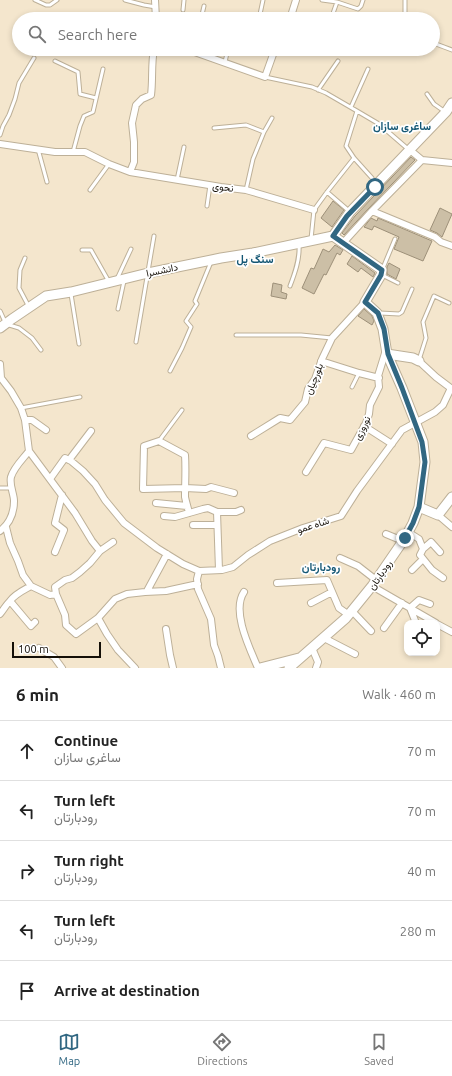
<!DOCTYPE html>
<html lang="en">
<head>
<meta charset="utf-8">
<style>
  :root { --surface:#fff; --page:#f6f6f6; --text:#222; --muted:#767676; --line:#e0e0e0; --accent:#316782 }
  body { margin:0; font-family:Ubuntu,Vazirmatn,sans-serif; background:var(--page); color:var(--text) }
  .controls { position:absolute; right:12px; bottom:12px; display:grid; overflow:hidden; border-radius:8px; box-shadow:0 2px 6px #0003 }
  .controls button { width:36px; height:36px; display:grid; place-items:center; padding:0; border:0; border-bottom:1px solid var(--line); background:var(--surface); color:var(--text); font:20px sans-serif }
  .scale { position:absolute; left:12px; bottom:10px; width:89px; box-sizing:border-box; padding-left:4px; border:2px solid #140f07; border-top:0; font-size:11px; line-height:14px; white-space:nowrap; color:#140f07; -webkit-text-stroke:3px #fff; paint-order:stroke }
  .stop { position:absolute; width:12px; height:12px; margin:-9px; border:3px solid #316782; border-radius:50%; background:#fff }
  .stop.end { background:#316782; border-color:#fff; box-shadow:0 1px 4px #0008 }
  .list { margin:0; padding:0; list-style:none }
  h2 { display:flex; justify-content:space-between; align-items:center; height:52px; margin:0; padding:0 16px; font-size:17px }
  h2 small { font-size:13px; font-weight:400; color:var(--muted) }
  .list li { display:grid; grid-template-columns:26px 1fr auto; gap:12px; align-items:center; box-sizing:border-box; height:60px; padding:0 16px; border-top:1px solid var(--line) }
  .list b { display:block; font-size:15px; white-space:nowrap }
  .list p { margin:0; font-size:13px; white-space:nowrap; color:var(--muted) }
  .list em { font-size:13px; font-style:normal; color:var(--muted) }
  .icon { flex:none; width:22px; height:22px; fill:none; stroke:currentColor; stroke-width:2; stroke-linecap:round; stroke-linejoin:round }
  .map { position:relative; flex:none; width:452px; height:668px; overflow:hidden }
  .search { position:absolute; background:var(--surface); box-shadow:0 2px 6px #0003; left:12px; right:12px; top:12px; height:44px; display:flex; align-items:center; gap:10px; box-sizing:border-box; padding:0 14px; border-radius:22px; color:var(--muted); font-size:15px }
  .sheet { height:352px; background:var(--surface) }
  nav { display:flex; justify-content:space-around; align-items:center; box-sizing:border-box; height:56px; border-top:1px solid var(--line); background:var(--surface); font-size:11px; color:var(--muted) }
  nav a { display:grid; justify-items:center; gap:2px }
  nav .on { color:var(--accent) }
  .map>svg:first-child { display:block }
  .building { fill:#ccbfa6; stroke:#9d9079 }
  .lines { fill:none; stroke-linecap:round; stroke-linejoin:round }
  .lane-casing { stroke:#bdb098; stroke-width:5 }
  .street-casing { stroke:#bdb098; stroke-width:8 }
  .secondary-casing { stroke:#bdb098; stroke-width:11 }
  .lane { stroke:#fff; stroke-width:3 }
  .street { stroke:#fff; stroke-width:6 }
  .secondary { stroke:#fff; stroke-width:9 }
  .route { stroke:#316782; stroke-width:5 }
  .labels { text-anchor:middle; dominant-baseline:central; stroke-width:3.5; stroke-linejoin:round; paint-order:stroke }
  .street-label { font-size:10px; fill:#140f07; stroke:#fff }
  .neighbourhood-label { font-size:11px; font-weight:bold; fill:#145774; stroke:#fff }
</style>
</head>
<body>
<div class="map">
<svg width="452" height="668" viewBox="0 0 452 668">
  <rect width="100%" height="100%" fill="#f4e6cd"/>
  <path class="building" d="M411,157l4,3 -46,48 -25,27 -2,-2 13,-17z
    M333,201l11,9 -12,17 -11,-9z
    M440,208l12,6 -10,23 -5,-4 -7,-3z
    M371,218l6,3 1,-3 54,23 -9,20 -29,-12 5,-12 -25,-11 -2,4 -8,-3z
    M335,245l8,5 -3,5 -3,-2 -11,22 -2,-1 -10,20 -12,-6 9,-20 3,1 9,-20 6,3z
    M352,256l23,17 -2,4 -12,-9 -3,4 -11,-8z
    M389,263l11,6 -4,10 -9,-5v-7z
    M273,283l9,2 -1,7 6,2 -1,5 -15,-3z
    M364,309l8,7 2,5 -2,4 -14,-9z"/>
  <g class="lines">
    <g class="lane-casing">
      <path id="lane" d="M35,0l11,5h4l7,-5
        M125,0l19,5 12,2
        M322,0l15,2 21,7 3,-3 2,-6
        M405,0v19
        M183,10l1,-10
        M201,19l3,-13
        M259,19l4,-19
        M331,19l6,-17
        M436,44l16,6
        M55,61l23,11 2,22 16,4
        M225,62l3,-13
        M265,77l47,10 14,6 31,18 -11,35 8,12 18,20
        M318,90l20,-29
        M427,94l7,10 10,7
        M351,107l17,-38
        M357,111l22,13 29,25
        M214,128l32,-3 18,7
        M0,135l3,-9 6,-11 6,-16 4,-16 15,-25
        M38,149l9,33
        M73,152l7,-26 4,-10 9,-4 10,-43
        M177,180l7,-33
        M90,190l19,-26
        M246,190l7,-31 11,-27 8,-14
        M327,192l22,19
        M207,206l3,-21
        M311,239l3,-29 13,-18 27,-34
        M82,250h9l17,30
        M25,258l-5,12 -1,18 10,19
        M383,268l12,-29
        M382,275l16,8
        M117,279l14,-30
        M290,286c5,-13 10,-27 9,-41
        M71,294l8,50
        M118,309l6,-28
        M0,311l6,13 13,4 13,10 9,12
        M380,313l19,1 3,-2 10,-23
        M236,335h65l31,3
        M136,342l18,-106
        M419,360l7,-22 -3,-16 11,-26 15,7
        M170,371l12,-23 9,-21 -5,-6 11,-17 -2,-3 16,-39
        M352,387l7,-14
        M21,408l59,-11
        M159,441l23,-31
        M0,488h12"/>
    </g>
    <g class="street-casing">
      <path id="street" d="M155,0l1,19
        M290,19l6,-19
        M186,49l79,28 10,-28
        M0,144l55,8h30l24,12 21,8 91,15 25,3 68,20
        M410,150l12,10
        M422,160l30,3
        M130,172l4,-10v-20l-2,-19 4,-18 6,-6 9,-4c2,-15 0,-31 3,-46
        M372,211l63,26 6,5 11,4
        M343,243l29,-32 50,-51
        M321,361l38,12 20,5
        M419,361l3,3 14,13 16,12
        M0,364l1,14 10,13 10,17 4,12 4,31 46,62 17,28 8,10
        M25,420h7l14,10
        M364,426l28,18
        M251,436l29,-18 10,2 15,-18 3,-13 7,-10 7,-20 10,-21 33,-36
        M69,460l22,-29
        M306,472l18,-29 27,7 15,-27 3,-9 1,-9 9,-18 -1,-11 8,-26
        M50,479l15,-21 6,3 12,10 12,13 10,16 19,23 33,25 26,16 16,7 23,-1 11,-3 15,-12 22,-14 33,-13 38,-12 16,-25 45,-61 33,-18 8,-7 8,-17
        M156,503l31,3
        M189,513c-1,-5 -3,-11 -4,-16 0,-14 1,-28 0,-42l-26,-14 -15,5 -1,43 42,-1 21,1 5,-2 23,6
        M438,515l14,12
        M164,516l11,1 28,-8 5,-1 9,4
        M193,525h24
        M6,527l4,16 8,18 5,14 8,11 19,9 6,-1
        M0,531c9,-7 14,-18 14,-30 0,-7 -5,-16 -3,-24 3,-10 12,-18 18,-26
        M408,532l11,7 4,10 -3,6 12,15 11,8
        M386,534l17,7
        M113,542l-13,9 -10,12 -10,9 -8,6 -7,2 -10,7 1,7 9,21 1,10 10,9 22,-16 17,-19 12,-5 18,-2 21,-1 32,-7
        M423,549l8,-7 9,10
        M55,552l9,-22 -9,-7 7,-28
        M340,558l18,8 18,14
        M219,570l-2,-58h19l5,-2
        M412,570l11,-11
        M199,571l-2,8 1,10 13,30 3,26 4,11 3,12
        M277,583l50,-3 12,28 10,7
        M372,586l64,37
        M147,591l20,-37
        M244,592c-13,19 6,57 14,76
        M10,601l21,25 4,-4
        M311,603l21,-11
        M352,611l19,20
        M0,614c4,-5 6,-9 10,-13 5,-7 14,-11 21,-15
        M98,618l9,16 11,16 17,18
        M416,623l-6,-15 9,-8 11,4
        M437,624l15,8
        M384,628l18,-25
        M166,629l4,26 3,13
        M324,638l31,16
        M39,648l15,9 8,11
        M312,648l6,14 -2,6"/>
    </g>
    <g class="secondary-casing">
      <path id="secondary" d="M333,236l17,-24 96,-100 6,-9
        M0,328l12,-9 34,-23 25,-4 77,-19 73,-15 32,-5 80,-17
        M387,354l26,4 6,3
        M419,507l19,8 14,-18
        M260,668l39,-10
        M289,668l57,-50 26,-32 33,-48 8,-15 6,-16 6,-45 -2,-20 -21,-54 -15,-34 -4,-25 -6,-16 -12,-11 16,-27 1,-5 -49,-34"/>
    </g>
    <use href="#lane" class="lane"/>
    <use href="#street" class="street"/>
    <use href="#secondary" class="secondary"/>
  </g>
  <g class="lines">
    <path class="route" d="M375,187l-28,29 -14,20 49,34 -1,5 -16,27 13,11 6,16 4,25 14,34 20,54 3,20 -6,45 -6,16 -8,15"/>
  </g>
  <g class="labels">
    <g class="street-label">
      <text transform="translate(223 187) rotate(8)">نحوی</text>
      <text transform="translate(162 270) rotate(-12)">دانشسرا</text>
      <text transform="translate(314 379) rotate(-68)">بلورچیان</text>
      <text transform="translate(362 428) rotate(-64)">نوروزی</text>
      <text transform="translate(313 525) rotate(-18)">شاه عمو</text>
      <text transform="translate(380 575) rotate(-55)">رودبارتان</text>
    </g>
    <g class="neighbourhood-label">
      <text x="402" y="126">ساغری سازان</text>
      <text x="255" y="259">سنگ پل</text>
      <text x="321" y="567">رودبارتان</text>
    </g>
  </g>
</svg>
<div class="controls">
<button><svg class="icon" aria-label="locate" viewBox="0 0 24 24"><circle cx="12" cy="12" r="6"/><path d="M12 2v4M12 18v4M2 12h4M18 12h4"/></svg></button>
</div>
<div class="scale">100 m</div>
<div class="stop" style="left:375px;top:187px"></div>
<div class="stop end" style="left:405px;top:538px"></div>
<div class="search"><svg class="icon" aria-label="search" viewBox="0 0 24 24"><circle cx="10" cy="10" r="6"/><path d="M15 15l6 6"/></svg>Search here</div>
</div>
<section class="sheet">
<h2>6 min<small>Walk · 460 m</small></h2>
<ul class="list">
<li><svg class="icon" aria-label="ahead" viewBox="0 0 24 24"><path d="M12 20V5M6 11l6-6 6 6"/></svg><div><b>Continue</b><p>ساغری سازان</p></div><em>70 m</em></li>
<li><svg class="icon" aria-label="left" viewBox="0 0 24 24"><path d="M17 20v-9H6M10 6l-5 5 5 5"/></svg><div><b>Turn left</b><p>رودبارتان</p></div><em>70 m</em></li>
<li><svg class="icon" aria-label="right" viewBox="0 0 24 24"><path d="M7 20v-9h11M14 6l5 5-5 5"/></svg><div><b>Turn right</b><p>رودبارتان</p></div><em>40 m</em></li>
<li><svg class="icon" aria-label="left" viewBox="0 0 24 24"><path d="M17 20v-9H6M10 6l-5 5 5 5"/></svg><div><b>Turn left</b><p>رودبارتان</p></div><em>280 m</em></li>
<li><svg class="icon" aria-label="arrive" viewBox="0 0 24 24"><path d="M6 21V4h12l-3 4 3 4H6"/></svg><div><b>Arrive at destination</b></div></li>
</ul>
</section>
<nav>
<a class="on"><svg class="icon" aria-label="map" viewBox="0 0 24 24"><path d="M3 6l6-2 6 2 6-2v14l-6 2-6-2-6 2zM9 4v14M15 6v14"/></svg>Map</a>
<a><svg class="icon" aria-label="directions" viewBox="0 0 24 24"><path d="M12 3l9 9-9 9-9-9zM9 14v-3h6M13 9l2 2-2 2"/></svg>Directions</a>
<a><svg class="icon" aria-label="saved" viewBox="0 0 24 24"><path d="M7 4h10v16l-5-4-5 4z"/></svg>Saved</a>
</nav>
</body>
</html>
